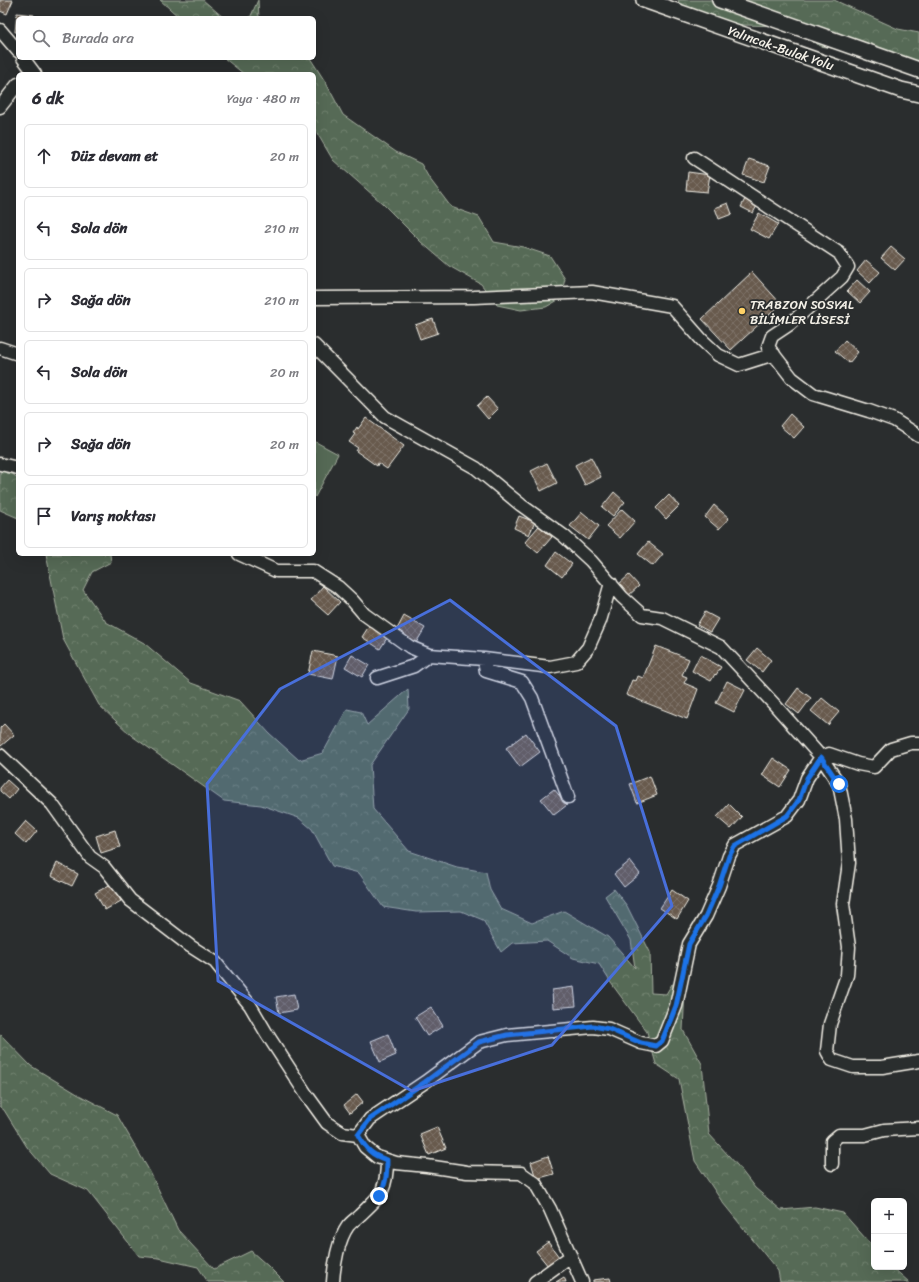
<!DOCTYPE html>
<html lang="tr">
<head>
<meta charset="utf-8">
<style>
  :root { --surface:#fff; --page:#f7f7f7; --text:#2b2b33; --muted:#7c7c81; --line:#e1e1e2 }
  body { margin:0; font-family:Sriracha,sans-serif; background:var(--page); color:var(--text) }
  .controls { position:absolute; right:12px; bottom:12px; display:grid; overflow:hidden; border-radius:6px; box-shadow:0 4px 16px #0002 }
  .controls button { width:36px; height:36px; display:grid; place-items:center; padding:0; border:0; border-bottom:1px solid var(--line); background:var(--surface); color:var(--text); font:20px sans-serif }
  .stop { position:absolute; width:12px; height:12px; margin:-9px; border:3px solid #1a73e8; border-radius:50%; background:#fff }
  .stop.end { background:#1a73e8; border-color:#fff; box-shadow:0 1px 4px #0008 }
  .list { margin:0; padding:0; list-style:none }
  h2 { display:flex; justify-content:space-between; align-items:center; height:52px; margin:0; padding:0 16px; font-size:17px }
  h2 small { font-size:13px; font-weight:400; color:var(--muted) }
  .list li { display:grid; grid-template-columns:26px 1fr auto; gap:12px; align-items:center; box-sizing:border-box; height:64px; margin:0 8px 8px; padding:0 8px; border:1px solid var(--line); border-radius:6px }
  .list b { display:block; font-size:15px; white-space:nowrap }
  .list em { font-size:13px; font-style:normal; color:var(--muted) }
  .icon { flex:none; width:22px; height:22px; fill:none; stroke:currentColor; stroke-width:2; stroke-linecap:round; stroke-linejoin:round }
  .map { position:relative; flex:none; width:919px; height:1282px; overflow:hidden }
  .search { position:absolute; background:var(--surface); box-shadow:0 4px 16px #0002; left:16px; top:16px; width:300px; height:44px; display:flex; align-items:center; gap:10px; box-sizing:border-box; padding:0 14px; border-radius:6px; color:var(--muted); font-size:15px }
  .panel { position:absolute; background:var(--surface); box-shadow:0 4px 16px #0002; left:16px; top:72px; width:300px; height:484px; border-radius:6px }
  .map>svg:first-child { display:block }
  .forest { fill:url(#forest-crowns); stroke:#a5ae9f }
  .park { fill:#566b56; stroke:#a5ae9f }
  .building { fill:url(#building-cross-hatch); stroke:#f4f1e8 }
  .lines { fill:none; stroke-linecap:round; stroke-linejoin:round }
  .minor-casing { stroke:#f4f1e8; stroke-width:15 }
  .major-casing { stroke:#f4f1e8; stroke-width:18 }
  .minor { stroke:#2a2d2e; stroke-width:12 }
  .major { stroke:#2a2d2e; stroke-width:15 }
  .route { stroke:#1a73e8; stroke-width:5 }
  .marked { fill:#486fdb; fill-opacity:0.2; stroke:#486fdb; stroke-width:3; stroke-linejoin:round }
  .poi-dot { fill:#ffd166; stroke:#2a2d2e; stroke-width:1.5 }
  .labels { text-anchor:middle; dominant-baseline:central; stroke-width:3.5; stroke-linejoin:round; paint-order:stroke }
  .street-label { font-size:13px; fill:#f4f1e8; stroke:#2a2d2e }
  .poi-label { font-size:13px; fill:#f4f1e8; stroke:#2a2d2e; text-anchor:start }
</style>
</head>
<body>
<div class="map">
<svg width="919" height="1282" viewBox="0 0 919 1282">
  <defs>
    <pattern id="forest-crowns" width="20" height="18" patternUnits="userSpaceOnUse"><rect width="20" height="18" fill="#566b56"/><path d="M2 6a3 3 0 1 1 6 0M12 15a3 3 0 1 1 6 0" fill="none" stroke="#6f816e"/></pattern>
    <pattern id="building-cross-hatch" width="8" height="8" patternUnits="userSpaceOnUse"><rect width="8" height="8" fill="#675a4e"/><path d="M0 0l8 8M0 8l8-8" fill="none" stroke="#7d7268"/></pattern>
  </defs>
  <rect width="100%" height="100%" fill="#2a2d2e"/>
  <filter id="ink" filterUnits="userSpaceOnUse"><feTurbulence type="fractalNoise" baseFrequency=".025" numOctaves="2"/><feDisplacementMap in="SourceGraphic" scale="8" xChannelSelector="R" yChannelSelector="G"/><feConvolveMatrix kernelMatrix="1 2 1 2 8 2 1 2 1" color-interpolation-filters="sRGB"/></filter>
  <g filter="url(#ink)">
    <path class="forest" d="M160,0h43l21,18h-44z
      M258,0l1,18h-9z
      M678,0h156l64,29 21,4v35l-17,-7 -81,-15 -40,-20 -72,-2 -27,-14z
      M224,58h86l16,25 17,32 53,37 25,12 8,14 22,29 28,10 15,25 29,5 27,9 15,23 -5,20 -14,8 -25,3 -24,-5 -16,-21 -32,-18 -28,-24 -39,-39 -49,-43 -19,-32v-54h-70z
      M0,462l18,17v39l-18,-8z
      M46,554h64l1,8 -19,10 -9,18 23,32 38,21 47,40 49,18 29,32 30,27 24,-7 24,-44 14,3 6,13 41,-36 1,20 -39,56 3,44 36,42 48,16 29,5 4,18 11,19 31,14 32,-12 44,26 27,31 -4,-28 -26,-44 9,-7 13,17 23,46 1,41 15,1 6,-10 13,6 -2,40 19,34 7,70 29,32 17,22 26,22 34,-3 28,6 31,35v19h18l17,15h-129l-2,-11 -55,-68 -28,-42 -16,-82 -23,-15 -9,-32 -36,-49 -12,-19 -26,-6 -26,-17 -35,2 -11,9 -18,-32 -22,-9 -45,1 -33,-5 -24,-34 -27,-7 -20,-37 -13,-11 -38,-13 -37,-4 -92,-65 -33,-31 -36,-66z
      M0,1034l31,32 48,29 38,20 33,57 28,58 36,39 37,-18 17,15 16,16h-76l-10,-15 -39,-9 -20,-2 -51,-65 -38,-17 -23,-27 -23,-37 -4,-3z"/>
    <path class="park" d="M314,441l24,13 -23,43 -1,-1z"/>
    <path class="building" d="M0,0h13l-6,14 -7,-3z
      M17,13l17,2v3h-16v14h-3z
      M749,159l21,7 -6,16 -21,-7z
      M688,172l22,3 -3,17 -21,-2z
      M746,197l12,7 -5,9 -12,-6z
      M728,203l4,11 -13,5 -4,-11z
      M759,213l19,11 -9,15 -19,-10z
      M891,247l14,12 -10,11 -14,-12z
      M866,260l14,12 -10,11 -13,-12z
      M752,272l29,32 -50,46 -29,-31z
      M857,280l13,12 -10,11 -13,-12z
      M433,319l5,14 -18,6 -5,-14z
      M845,340l13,12 -9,11 -14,-12z
      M487,397l11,12 -10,10 -11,-13z
      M790,414l14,13 -10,11 -14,-12z
      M366,418l38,28 -17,23 -9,-6 -1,3 -21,-15 2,-3 -9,-6 6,-8 -2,-1 4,-6 1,2z
      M591,457l10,20 -16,8 -10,-20z
      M547,463l10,20 -16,8 -10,-20z
      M614,492l11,10 -12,14 -11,-9z
      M669,495l10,11 -13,13 -10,-11z
      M714,505l15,13 -10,11 -14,-12z
      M622,509l13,12 -15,17 -14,-12z
      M582,512l17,14 -11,14 -18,-14z
      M519,516l16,6 -6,13 -15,-7z
      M539,526l13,11 -14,16 -13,-11z
      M648,542l15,12 -10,12 -15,-12z
      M556,552l16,12 -10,13 -15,-12z
      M629,575l10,11 -11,10 -10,-11z
      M323,586l17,16 -12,13 -17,-15z
      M705,612l13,7 -8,13 -13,-7z
      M404,616l21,12 -9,15 -20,-12z
      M371,623l18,12 -9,14 -18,-12z
      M656,646l33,13 -7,16 5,2 -3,6 14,6 -11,30 -61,-24 6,-15 4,1 2,-5 5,2z
      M757,648l14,12 -9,12 -15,-12z
      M313,651l25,5 -5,23 -25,-5z
      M352,655l17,10 -7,12 -17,-10z
      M700,655l21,12 -5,8 -1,-1 -4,7 -19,-10z
      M727,681l18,9 -11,22 -18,-9z
      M798,688l13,10 -12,16 -13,-10z
      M822,698l17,14 -11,13 -17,-14z
      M4,724l10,11 -13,11 -1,-1v-17z
      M526,733l14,19 -20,15 -14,-19z
      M773,758l18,12 -11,17 -18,-12z
      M650,776l7,19 -20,8 -7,-19z
      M7,780l10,9 -8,10 -9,-8v-3z
      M554,789l13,16 -13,10 -13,-16z
      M729,804l13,13 -11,12 -14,-12z
      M26,821l11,10 -11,13 -11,-10z
      M115,830l5,17 -19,6 -5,-17z
      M630,861l10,13 -16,13 -10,-13z
      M57,863l21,11 -6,12 -21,-10z
      M111,884l10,17 -16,9 -10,-17z
      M672,890l16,11 -11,18 -17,-11z
      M574,987l2,19 -23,2 -1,-18z
      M294,994l3,16 -18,3 -3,-16z
      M431,1007l12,19 -16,10 -12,-19z
      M388,1034l8,21 -16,7 -9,-21z
      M357,1094l6,8 -13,11 -6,-8z
      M437,1127l9,21 -17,7 -9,-21z
      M548,1156l6,18 -18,5 -5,-17z
      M548,1242l11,15 -11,9 -12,-15z
      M564,1277l2,5h-10z
      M610,1278l1,4h-18v-2z"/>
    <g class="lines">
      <g class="minor-casing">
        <path id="minor" d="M0,30l18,21
          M23,58l12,16
          M0,107l18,-23
          M694,158l145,95 9,14 -6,10 -52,47 -18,12 -4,11 24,31 21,16 56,17 25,9 25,16
          M314,298l160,-1 118,-5 80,14 30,34 16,15 21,10 35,-11
          M314,345l71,72 91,51 45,37 43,31 27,25 31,36 20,18 20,3 59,29 52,56 48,54 18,27 7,35 3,44 -6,41 6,43 -2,28 -17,49 -3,27 5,9 21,7h29l37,-6
          M0,348l18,6
          M0,464l18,4
          M239,554l37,17h37l25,16 14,13 12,14 46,33 19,8 55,4 66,8 26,-5 12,-14 12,-27 11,-38
          M484,659l2,12 36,11 10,16 36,99
          M377,678l37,-12 15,-11
          M0,755l52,49 38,53 14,10 26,33 60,46 25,16 35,43 17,29 39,60 21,29 15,10 16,2 7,12 12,10 19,6 31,3 40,6 54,1 14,10 15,26 32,73
          M358,1135l12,-16 55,-37 54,-40 28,-7 86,-8 16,2 32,14 15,3 6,-5 14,-35 13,-62 17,-28 13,-30 10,-30 6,-11 52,-29 12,-16 8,-22 14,-21 8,-3 29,10 16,3 17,-18 20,-6h8
          M832,1164v-23l7,-6h26l19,-5 35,-2
          M333,1282c1,-17 5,-42 15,-56 3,-4 8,-7 12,-11 21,-20 27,-24 27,-55
          M535,1282l36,-26"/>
      </g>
      <g class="major-casing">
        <path id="major" d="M644,0l257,90 18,4
          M720,0l199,70"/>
      </g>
      <use href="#minor" class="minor"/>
      <use href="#major" class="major"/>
    </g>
  </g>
  <g class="lines" filter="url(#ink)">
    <path class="route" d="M379,1196c7,-11 8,-22 8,-36 -16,-5 -21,-11 -29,-25l12,-16 55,-37 54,-40 28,-7 86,-9 16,3 32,14 15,3 6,-5 14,-35 13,-62 17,-28 13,-30 10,-30 6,-10 52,-30 12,-16 8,-22 14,-21 18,27"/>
  </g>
  <path class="marked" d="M450,600l166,126 56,180 -120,139 -140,46 -194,-110 -11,-197 73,-95z"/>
  <circle class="poi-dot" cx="742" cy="311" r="4"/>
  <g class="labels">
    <g class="street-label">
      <text transform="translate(781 48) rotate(19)">Yalıncak-Bulak Yolu</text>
    </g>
    <g class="poi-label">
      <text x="750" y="304">TRABZON SOSYAL<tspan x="750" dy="15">BİLİMLER LİSESİ</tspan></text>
    </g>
  </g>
</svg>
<div class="controls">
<button>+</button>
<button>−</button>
</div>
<div class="stop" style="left:839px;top:784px"></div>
<div class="stop end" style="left:379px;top:1196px"></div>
<div class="search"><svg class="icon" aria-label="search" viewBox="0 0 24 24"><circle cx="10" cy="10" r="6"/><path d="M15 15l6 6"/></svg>Burada ara</div>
<section class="panel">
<h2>6 dk<small>Yaya · 480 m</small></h2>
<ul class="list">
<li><svg class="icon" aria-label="ahead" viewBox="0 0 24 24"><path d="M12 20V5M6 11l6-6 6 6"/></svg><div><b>Düz devam et</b></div><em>20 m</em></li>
<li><svg class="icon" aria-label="left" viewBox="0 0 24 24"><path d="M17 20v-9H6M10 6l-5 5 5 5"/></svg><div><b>Sola dön</b></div><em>210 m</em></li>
<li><svg class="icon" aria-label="right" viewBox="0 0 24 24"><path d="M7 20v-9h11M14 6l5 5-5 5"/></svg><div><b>Sağa dön</b></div><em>210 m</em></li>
<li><svg class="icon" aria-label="left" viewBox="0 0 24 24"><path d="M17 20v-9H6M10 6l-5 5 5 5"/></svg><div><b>Sola dön</b></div><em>20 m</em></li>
<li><svg class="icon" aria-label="right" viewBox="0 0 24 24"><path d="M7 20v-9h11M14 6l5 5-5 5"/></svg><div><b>Sağa dön</b></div><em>20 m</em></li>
<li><svg class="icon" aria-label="arrive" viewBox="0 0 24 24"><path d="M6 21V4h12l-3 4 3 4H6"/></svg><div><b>Varış noktası</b></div></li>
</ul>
</section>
</div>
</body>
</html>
